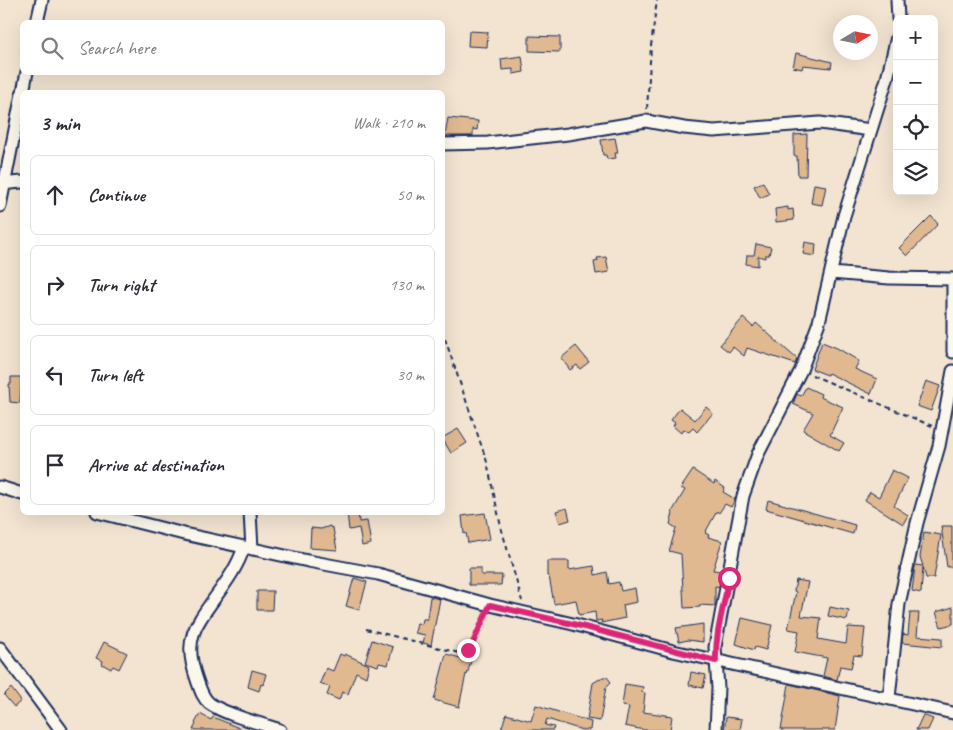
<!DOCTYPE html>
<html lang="en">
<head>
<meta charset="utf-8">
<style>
  :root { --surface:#fff; --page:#f2f2f3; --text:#2b2b33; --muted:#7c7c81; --line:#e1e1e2 }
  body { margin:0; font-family:Caveat,sans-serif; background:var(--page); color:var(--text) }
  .controls { position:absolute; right:15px; top:15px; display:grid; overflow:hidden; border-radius:8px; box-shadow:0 5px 20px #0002 }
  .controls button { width:45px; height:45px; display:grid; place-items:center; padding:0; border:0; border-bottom:1px solid var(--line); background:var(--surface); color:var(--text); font:25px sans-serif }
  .compass { position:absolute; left:833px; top:15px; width:45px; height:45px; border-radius:50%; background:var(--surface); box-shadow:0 5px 20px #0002; rotate:80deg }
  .stop { position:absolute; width:15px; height:15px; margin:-11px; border:4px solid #db2777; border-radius:50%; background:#fff }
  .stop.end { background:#db2777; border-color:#fff; box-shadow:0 1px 5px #0008 }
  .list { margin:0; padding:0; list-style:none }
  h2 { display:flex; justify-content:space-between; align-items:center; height:65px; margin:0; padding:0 20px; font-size:21px }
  h2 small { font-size:16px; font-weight:400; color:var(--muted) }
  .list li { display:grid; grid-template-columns:32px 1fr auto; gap:15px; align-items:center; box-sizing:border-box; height:80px; margin:0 10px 10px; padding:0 10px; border:1px solid var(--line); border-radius:8px }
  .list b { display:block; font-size:19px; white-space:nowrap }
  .list em { font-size:16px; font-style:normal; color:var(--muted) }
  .icon { flex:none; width:28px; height:28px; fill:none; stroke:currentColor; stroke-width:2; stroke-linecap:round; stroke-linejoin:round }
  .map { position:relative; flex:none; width:953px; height:730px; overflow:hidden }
  .search { position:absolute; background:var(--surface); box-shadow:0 5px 20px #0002; left:20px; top:20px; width:425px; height:55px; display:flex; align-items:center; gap:12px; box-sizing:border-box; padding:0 18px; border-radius:8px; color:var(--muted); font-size:19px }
  .panel { position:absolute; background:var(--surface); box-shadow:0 5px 20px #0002; left:20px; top:90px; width:425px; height:425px; border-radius:8px }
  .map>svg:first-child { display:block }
  .building { fill:#e0b991; stroke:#1b2f5e }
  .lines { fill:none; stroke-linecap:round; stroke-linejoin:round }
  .minor-casing { stroke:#1b2f5e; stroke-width:15 }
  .path { stroke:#1b2f5e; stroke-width:2; stroke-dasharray:5 4; stroke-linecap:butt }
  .minor { stroke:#fbf7ec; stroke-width:11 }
  .route { stroke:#db2777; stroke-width:6 }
</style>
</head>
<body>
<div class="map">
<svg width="953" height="730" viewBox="0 0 953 730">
  <rect width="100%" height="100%" fill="#f3e4d1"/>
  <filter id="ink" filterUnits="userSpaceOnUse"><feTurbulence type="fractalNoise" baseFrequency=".02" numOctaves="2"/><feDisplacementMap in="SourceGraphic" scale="10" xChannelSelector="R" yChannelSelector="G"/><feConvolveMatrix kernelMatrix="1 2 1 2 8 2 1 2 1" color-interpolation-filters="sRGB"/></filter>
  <g filter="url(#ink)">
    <path class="building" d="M469,31l19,1 -1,15 -19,-1z
      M529,36l31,1v15l-31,-1z
      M796,53l36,9 -1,6 -28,-3 -1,4 -9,-2z
      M522,56l2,16 -11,2v-5l-11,1 -1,-11z
      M448,118l30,3 -1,9 -4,-1v7h-28z
      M807,134l-1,42h-8l-1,-20h-3v-21z
      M615,138l3,15h-3l1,5 -9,1 -1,-4h-3l-2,-15z
      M763,182l6,12 -9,4 -6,-12z
      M814,184l12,2 -4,19 -11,-2z
      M788,207v3l5,-1 1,11 -18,2 -1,-13z
      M931,216l7,8 -31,32 -8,-8z
      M805,242l11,2 -1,12 -12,-2z
      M756,244l15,3 -2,8h-4v3l-7,-2v10l-12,-2 1,-9h7z
      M606,257l3,15 -13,2 -2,-12 4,-1 -1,-3z
      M743,318l10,9 3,-4 41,36 -2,5 -48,-16 -3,8 -11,-9 -4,5 -9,-7z
      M822,342l15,6 22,13 -4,8 22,10 -6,15 -43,-21 -1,2 -15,-6z
      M576,346l13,16 -9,7 -3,-4 -7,5 -9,-12z
      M11,377h10l-1,26 -10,-1 -1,-18h2z
      M926,381l14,5 -9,25 -14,-5z
      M806,387l15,7 -1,3 23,10 -13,28 14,8 -5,8 -36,-21 10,-17 -20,-9 4,-10 4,2z
      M706,407l7,6 -16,19 -4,-4 -4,4 -6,-3 -2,4 -8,-7 2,-3 -4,-3 9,-12 15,12z
      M458,429l9,14 -16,10 -9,-15z
      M693,470l21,14 1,-3 10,7 -2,4 12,7 -4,8 -6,-3 -6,9 -2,-2 -12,22 4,2 -1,2 14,4 -9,29 8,1 -2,16 -4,-1v20l-15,-1v2l-16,1 -3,-54 -12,-3 7,-23 -6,-4 3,-11 -1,-1 13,-22 -4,-2z
      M892,470l16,8 -14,28 14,9 -5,9 -38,-24 5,-8 9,5z
      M768,500l87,25 -2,9 -87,-25z
      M567,508l3,12 -10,3 -4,-12z
      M347,512h11l1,10 8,-1 4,23 -9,2 -3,-18 -10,2z
      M485,513l5,26 -22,4 -2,-10 -2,1 -2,-18z
      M330,526l1,2h2l4,22 -27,-2 1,-20 10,1z
      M941,526h11v41h-5z
      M924,532l17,3 -7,43h-8l-3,-11 -2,26 -9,-2 3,-24 1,-2 7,1 -3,-9z
      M547,561h22v9l25,-4 1,9 12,-3 2,12 10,-2 2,9 14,-3 2,14 -14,3 2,13 -24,5 1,-3 -6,1 -1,-9 -16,3 -3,-15 -22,4 -5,-28h-2z
      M469,568h12v7h21l-1,10h-32z
      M354,578l13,4 -8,28 -13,-4z
      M796,580l12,2 -7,34 20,2 -3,21 28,5 2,-17 17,1 -3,28 -8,-1 -3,13 -11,-2 -3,14 -14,-4 4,-18 -32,-6 4,-21 -11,-2 8,-37 -2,-1z
      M257,591h16l-1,19h-15z
      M430,597l10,2 -9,46 -8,-2 2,-8 -10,-2 2,-10 5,1 1,-5h4z
      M830,607l19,4 -2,9 -19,-4z
      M953,607v17l-12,3 -5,-15z
      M910,613h9l-2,23 25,2v9l-40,-4 1,-9 5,1z
      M742,618l30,7 -6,25 -11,-3 -1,3 -18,-6z
      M703,624v18l-15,-2 -9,2 -3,-14z
      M372,640l21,7 -5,18 -9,-2 -1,3 -13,-4z
      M104,642l23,11 -8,16 -6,-3 -2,3 -9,-5 1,-3 -7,-3z
      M340,654l4,2 1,-2 24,11 -3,12 -10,-5 -8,22 -6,-2 -3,8 -12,-5 3,-8 -10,-4 6,-15 7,3z
      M446,654l25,7 -4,14 -1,-1 -7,33 -25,-7z
      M252,670l14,4 -3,11 -2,-1 -2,7 -11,-4z
      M691,672l15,3 -3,13 -14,-3z
      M603,677h4l4,5 -5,5 -6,34 -13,-2 6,-36z
      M625,684l18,3 -1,5 3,1 -2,19 29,4 -2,14h-26l-19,-4 4,-19 -7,-1z
      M789,684l51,12 -5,34h-54z
      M11,688l10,13 -7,6 -10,-12z
      M536,705l55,17 -1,8h-8l-35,-11 -2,6 9,2 -1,3h-52l5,-16 25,7z
      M200,714l11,6 2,-3 31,13h-51l3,-6 -1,-1z
      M923,715l10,4 -5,11h-12z
      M726,717l16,2 -2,11h-16z"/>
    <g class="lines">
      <g class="minor-casing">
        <path id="minor" d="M897,0l1,19
          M37,22l5,-22
          M23,92l4,-20
          M442,144l46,-1 25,-3 55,-6 78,-13 38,7 30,3 106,-8 51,7
          M0,184l22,-2
          M0,206l22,-112
          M831,273l58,5 64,1
          M953,279v73
          M0,487l22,7
          M97,512l87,22 124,27 70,13 112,31 83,19 100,27 280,62
          M250,512l2,37
          M244,547c-9,28 -28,47 -43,71 -14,21 -12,39 -4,62 3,8 5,17 12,23 14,11 53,21 71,27
          M0,648l61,82
          M889,698l10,-94 18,-81 22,-77 14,-75
          M716,730l2,-42 -3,-41 28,-151 15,-42 43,-84 18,-48 25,-106 43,-137 10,-42"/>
      </g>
      <path class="path" d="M647,109l4,-63 6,-46
        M442,330l45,132 14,65 21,74
        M812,375l120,51
        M366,629l97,25 8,-7 13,-31"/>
      <use href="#minor" class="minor"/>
    </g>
  </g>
  <g class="lines" filter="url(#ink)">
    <path class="route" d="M468,650l3,-3 19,-42 83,19 143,37c-1,-28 8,-55 13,-83"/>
  </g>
</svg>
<div class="controls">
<button>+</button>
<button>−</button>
<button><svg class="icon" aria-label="locate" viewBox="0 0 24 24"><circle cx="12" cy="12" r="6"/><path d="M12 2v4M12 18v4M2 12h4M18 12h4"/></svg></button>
<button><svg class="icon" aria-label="layers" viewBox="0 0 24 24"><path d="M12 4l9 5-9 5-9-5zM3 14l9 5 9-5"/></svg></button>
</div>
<svg class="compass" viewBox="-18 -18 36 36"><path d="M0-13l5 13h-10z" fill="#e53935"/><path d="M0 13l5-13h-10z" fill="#7c7c81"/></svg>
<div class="stop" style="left:729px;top:578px"></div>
<div class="stop end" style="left:468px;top:650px"></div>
<div class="search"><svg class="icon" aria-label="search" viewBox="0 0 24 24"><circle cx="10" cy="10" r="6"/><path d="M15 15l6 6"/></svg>Search here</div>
<section class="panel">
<h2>3 min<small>Walk · 210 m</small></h2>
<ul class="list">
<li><svg class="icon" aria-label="ahead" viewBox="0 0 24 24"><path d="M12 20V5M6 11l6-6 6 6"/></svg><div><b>Continue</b></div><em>50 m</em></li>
<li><svg class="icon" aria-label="right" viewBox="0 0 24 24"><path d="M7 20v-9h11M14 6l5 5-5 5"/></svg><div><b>Turn right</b></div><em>130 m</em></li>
<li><svg class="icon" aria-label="left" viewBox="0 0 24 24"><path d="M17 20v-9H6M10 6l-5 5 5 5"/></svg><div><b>Turn left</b></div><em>30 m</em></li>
<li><svg class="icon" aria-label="arrive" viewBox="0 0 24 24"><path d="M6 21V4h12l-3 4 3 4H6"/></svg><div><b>Arrive at destination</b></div></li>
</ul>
</section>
</div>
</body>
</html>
